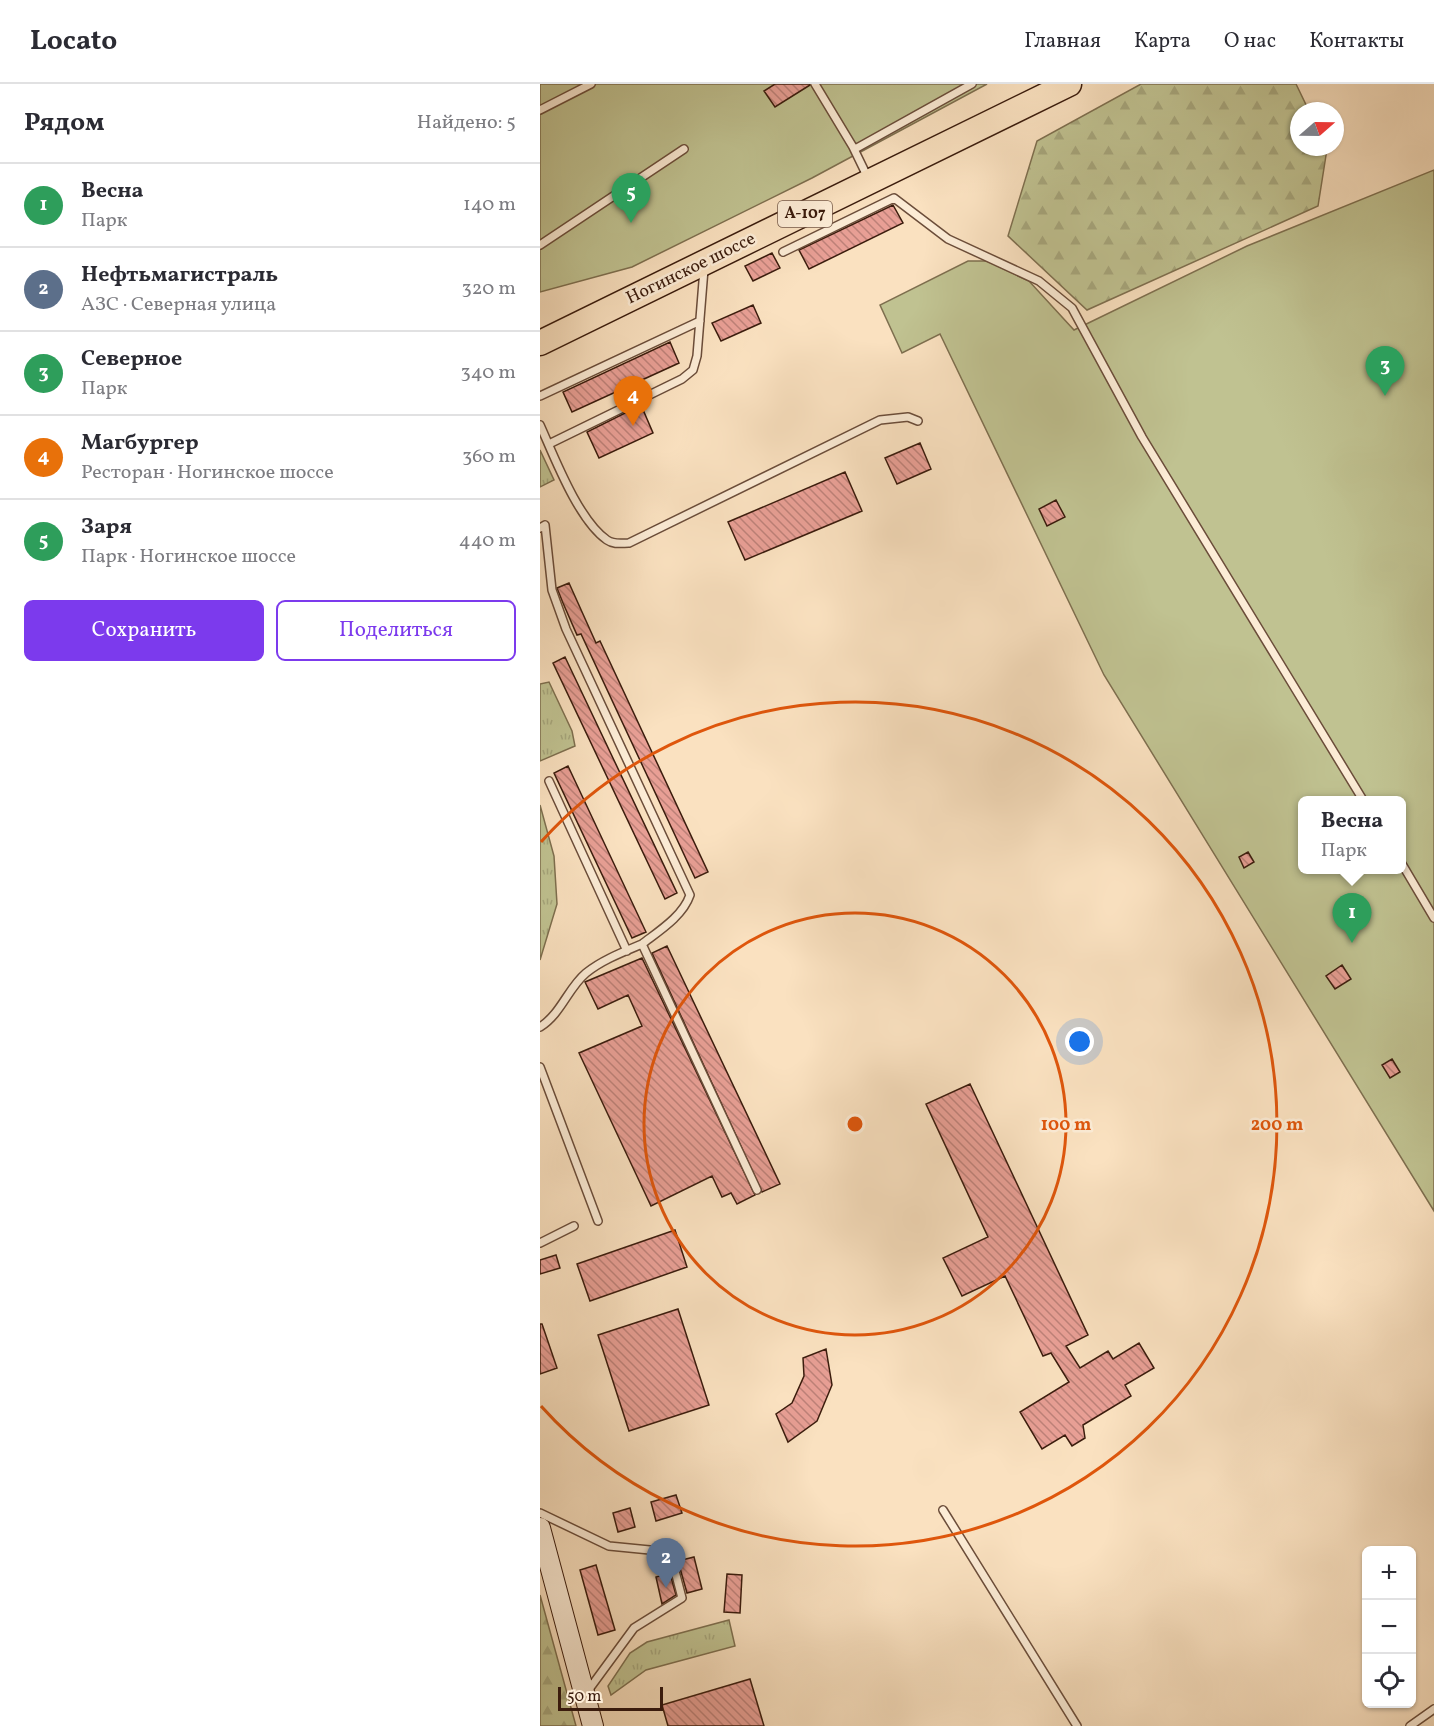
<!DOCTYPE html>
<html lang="ru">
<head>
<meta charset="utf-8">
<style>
  :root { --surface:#fff; --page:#f7f7f7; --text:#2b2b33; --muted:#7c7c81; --line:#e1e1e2; --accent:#7c3aed }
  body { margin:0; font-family:Vollkorn,serif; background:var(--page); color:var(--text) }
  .controls { position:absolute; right:18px; bottom:18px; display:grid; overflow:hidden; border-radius:9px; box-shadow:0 2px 4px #0004 }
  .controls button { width:54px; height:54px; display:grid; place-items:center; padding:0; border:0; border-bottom:2px solid var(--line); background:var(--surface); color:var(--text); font:30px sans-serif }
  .compass { position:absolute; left:750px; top:18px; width:54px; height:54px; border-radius:50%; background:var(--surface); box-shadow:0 2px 4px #0004; rotate:70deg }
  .scale { position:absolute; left:18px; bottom:15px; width:105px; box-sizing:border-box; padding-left:6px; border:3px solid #3b1c0d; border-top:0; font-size:16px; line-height:21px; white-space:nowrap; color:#3b1c0d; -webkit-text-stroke:4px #fcecd6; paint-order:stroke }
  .you { position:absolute; left:540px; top:958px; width:21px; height:21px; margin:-15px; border:4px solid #fff; border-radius:50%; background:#1a73e8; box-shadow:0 0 0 9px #1a73e833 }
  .badge { display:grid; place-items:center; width:39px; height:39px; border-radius:50%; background:var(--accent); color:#fff; font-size:20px; font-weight:700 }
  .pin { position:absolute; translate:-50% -50px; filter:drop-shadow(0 2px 3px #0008) }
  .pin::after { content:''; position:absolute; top:32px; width:21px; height:18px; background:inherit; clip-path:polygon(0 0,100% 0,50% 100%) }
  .popup { position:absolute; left:758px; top:712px; width:108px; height:78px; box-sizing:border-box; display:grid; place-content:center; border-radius:9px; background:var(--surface); filter:drop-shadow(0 2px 4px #0005); font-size:20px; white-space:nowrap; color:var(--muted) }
  .popup b { font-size:22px; color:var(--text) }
  .popup::after { content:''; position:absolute; left:50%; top:100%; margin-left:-12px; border:12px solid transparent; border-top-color:var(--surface) }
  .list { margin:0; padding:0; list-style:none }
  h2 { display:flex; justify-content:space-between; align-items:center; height:78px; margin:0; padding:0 24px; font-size:26px }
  h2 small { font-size:20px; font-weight:400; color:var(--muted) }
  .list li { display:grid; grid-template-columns:39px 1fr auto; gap:18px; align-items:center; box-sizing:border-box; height:84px; padding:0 24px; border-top:2px solid var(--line) }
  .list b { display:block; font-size:22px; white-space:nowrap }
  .list p { margin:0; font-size:20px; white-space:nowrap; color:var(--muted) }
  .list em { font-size:20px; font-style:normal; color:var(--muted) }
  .actions { display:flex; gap:12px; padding:18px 24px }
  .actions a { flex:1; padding:14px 0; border:2px solid var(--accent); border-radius:9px; text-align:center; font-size:21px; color:var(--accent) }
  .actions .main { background:var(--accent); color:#fff }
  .icon { flex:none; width:33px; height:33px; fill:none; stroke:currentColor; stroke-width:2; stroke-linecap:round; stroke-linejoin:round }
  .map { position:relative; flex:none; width:894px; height:1642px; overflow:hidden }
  header { display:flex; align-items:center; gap:36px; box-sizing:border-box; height:84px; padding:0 30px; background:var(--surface); border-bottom:2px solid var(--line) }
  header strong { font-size:28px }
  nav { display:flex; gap:33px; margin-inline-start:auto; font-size:21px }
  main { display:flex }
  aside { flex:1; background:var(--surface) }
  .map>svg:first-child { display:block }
  .grass { fill:url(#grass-tufts); stroke:#7e6f4f; stroke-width:1.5 }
  .forest { fill:url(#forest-firs); stroke:#7e6f4f; stroke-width:1.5 }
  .green { fill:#c0c291; stroke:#7e6f4f; stroke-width:1.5; fill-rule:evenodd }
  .building { fill:url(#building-back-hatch); stroke:#3b1c0d; stroke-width:1.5 }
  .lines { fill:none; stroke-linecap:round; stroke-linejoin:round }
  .lane-casing { stroke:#6b4d3a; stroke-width:10 }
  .secondary-casing { stroke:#3b1c0d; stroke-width:22 }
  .highway-casing { stroke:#3b1c0d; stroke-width:27 }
  .lane { stroke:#fcecd6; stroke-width:7 }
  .secondary { stroke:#fcecd6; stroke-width:20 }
  .highway { stroke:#fae1c0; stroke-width:24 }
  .ring { fill:none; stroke:#df560c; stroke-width:3 }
  .labels { text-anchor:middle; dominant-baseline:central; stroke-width:5; stroke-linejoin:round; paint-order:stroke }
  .shield { fill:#fcecd6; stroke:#755a49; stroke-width:1.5 }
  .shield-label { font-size:16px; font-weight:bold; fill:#3b1c0d }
  .street-label { font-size:18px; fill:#3b1c0d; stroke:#fcecd6 }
  .centre { fill:#df560c; stroke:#fcecd6; stroke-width:3 }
  .ring-label { font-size:18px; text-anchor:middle; font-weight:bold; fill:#df560c; stroke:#fcecd6; stroke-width:5; stroke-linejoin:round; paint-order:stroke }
</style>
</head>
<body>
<header>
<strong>Locato</strong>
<nav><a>Главная</a><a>Карта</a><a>О нас</a><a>Контакты</a></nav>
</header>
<main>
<aside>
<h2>Рядом<small>Найдено: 5</small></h2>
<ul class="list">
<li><span class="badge" style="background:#2e9e5b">1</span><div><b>Весна</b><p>Парк</p></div><em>140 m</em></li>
<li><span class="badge" style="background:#5c6f8a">2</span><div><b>Нефтьмагистраль</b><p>АЗС · Северная улица</p></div><em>320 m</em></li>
<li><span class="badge" style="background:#2e9e5b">3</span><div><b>Северное</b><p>Парк</p></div><em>340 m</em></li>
<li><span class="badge" style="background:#e8710a">4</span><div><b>Магбургер</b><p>Ресторан · Ногинское шоссе</p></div><em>360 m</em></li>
<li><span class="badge" style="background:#2e9e5b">5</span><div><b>Заря</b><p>Парк · Ногинское шоссе</p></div><em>440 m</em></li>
</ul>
<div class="actions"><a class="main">Сохранить</a><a>Поделиться</a></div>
</aside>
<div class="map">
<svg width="894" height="1642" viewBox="0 0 894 1642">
  <defs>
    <pattern id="grass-tufts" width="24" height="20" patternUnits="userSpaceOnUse" patternTransform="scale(1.5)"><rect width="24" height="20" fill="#c0c291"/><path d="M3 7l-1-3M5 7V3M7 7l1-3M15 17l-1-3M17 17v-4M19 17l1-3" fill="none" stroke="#a6a67c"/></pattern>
    <pattern id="forest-firs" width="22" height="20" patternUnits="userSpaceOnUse" patternTransform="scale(1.5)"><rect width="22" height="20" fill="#c0c291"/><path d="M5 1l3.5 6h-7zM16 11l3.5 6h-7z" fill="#a6a67c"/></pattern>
    <pattern id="building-back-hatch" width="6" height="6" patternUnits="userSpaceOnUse" patternTransform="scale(1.5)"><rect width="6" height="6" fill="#e89f95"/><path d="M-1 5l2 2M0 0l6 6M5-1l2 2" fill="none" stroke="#bd8178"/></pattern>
  </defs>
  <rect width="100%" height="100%" fill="#fae1c0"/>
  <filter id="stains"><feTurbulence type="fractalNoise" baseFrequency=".00333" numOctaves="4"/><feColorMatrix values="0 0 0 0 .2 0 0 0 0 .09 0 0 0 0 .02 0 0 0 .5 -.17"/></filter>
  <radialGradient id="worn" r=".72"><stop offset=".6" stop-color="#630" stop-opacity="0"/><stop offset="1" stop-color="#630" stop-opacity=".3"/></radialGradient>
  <path class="grass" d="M0,366l14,30 -14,7z
    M9,598l23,49 3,15 -35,15v-77z
    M0,721l14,51 3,48 -17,56z
    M189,1536l6,26 -89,24 -35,25 -3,-9 22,-33 17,-11z"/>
  <path class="forest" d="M601,0h155l13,27h-10v36l28,2 -9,57 -231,104 -79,-74 29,-95z
    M0,1511l36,131h-36z"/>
  <path class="green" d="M0,0h447l-175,94 -180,89 -92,25z
    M894,86v1041l-330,-536 -164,-341 -38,19 -22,-48 88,-44h19l42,20 45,49 173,-84zM762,716h100v70h-100z"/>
  <path class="building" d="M235,0h34l1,1 -35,22 -11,-16z
    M353,121l10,18 -94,46 -10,-19z
    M232,169l8,15 -27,13 -8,-15z
    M213,221l8,18 -40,18 -9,-18z
    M130,258l9,21 -107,49 -9,-20z
    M101,321l12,28 -54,25 -12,-26z
    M380,359l11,26 -34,15 -12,-26z
    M305,388l17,39 -117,49 -17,-38z
    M516,416l9,17 -18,9 -8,-17z
    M29,499l27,60 4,-2 108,231 -13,6 -114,-244 -4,1 -14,-32 -6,-15z
    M25,573l112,236 -12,6 -112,-236z
    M28,682l78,166 -14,6 -78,-165z
    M708,768l6,10 -10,6 -5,-11z
    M127,862l113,238 -18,8 -110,-239z
    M102,874l113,237 -18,9 -6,-11 -9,4 -10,-21 -61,30 -72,-153 63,-27 -14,-31 -30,14 -13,-27z
    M802,881l9,14 -16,10 -9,-13z
    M852,975l8,13 -10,6 -8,-13z
    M430,1000l118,251 -22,11 14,22 28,-17 5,8 26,-16 15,25 -29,17 6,11 -48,29 2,13 -13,8 -7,-11 -23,14 -22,-37 49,-30 -18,-29 -8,3 -38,-80 -43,20 -19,-38 45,-21 -62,-133z
    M135,1146l12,37 -97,34 -13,-37z
    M16,1171l4,13 -20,6v-14z
    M138,1225l31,96 -80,26 -31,-96z
    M0,1240h2l15,44 -17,6z
    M286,1265l6,36 -15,36 -29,21 -12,-28 16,-11 12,-27 -1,-18z
    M136,1411l6,18 -26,8 -5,-19z
    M90,1424l5,19 -17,5 -5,-19z
    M154,1473l8,32 -15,4 -9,-32z
    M127,1479l9,32 -14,9 -6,-27 12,-3z
    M56,1481l19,65 -17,5 -18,-65z
    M187,1490l15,1 -2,38 -16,-1z
    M210,1595l14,47h-96l-6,-21z"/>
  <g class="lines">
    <g class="lane-casing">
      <path id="lane" d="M275,0l38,63 15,31
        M0,26l51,-26
        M315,65l117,-65
        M0,161l144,-96
        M243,168l111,-54 54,41 91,42 33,27 70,129 221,363
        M0,312l160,-75
        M0,341c14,31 38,95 67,115 7,5 15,3 22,3l251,-123 28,-3 10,4
        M9,360l133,-65 11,-9 4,-14 7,-87
        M0,444l5,-3 7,65 14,39 124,266c-7,21 -31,36 -48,49
        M9,697l78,170
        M862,780l32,54
        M0,943c21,-13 28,-39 46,-54 16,-13 37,-21 56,-29l115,246
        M0,983l58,154
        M0,1159l34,-17
        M403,1426l134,216
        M0,1429l69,33 61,6 12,46 -48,30 -47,64
        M870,1642l24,-17"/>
    </g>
    <g class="secondary-casing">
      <path id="secondary" d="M0,1444l53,198"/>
    </g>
    <g class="highway-casing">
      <path id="highway" d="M0,259l529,-259"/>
    </g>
    <use href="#lane" class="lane"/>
    <use href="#secondary" class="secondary"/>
    <use href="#highway" class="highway"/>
  </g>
  <g class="ring">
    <circle cx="315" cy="1040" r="211"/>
    <path d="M1 758A422 422 0 1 1 1 1322"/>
  </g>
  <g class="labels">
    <rect class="shield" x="238" y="117" width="54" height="26" rx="4.5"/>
    <g class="shield-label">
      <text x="265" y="130">А-107</text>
    </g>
    <g class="street-label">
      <text transform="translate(151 185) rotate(-26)">Ногинское шоссе</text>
    </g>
  </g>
  <circle cx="315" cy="1040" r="9" class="centre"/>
  <g class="ring-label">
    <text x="526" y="1046">100 m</text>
    <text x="737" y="1046">200 m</text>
  </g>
  <rect width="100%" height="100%" filter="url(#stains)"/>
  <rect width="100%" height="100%" fill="url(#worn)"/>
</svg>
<div class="controls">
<button>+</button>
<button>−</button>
<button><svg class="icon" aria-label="locate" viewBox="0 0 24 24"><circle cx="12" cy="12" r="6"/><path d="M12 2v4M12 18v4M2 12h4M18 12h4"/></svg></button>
</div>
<svg class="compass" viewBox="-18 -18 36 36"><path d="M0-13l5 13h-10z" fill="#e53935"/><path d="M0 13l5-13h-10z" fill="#7c7c81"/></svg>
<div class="scale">50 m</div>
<div class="you"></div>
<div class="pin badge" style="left:812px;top:859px;background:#2e9e5b">1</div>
<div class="popup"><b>Весна</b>Парк</div>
<div class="pin badge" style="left:126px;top:1504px;background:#5c6f8a">2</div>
<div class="pin badge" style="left:845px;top:312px;background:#2e9e5b">3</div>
<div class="pin badge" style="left:93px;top:342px;background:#e8710a">4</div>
<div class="pin badge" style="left:91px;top:139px;background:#2e9e5b">5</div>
</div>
</main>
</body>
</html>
